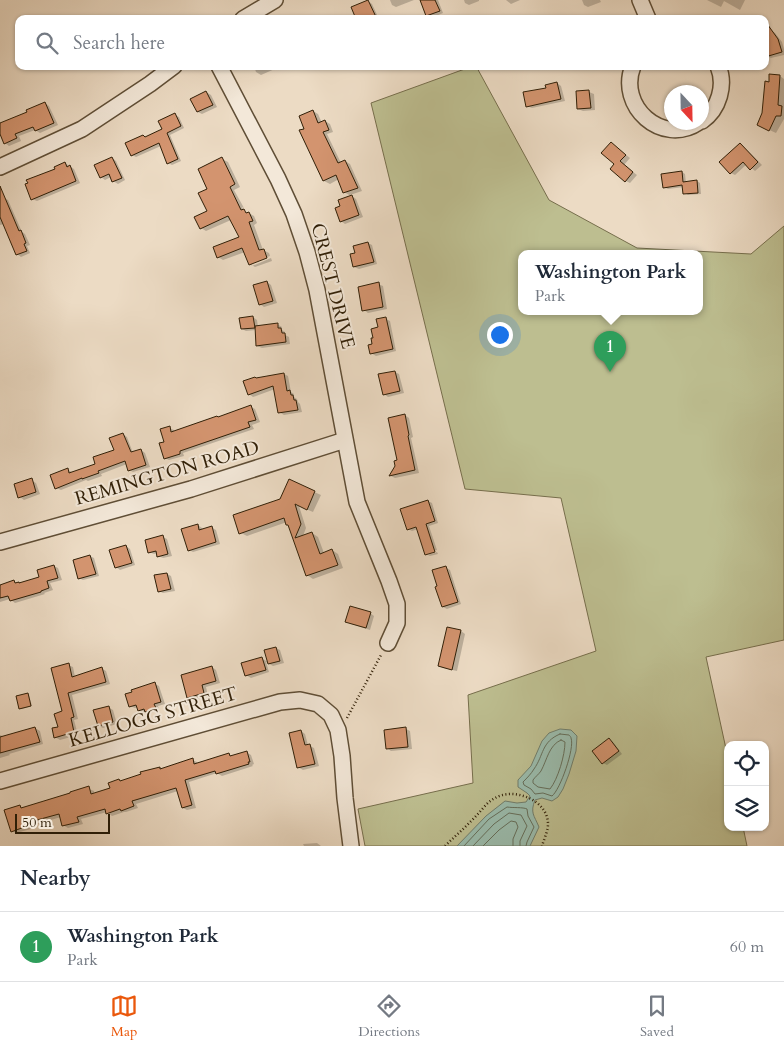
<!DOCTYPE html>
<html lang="en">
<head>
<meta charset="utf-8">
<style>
  :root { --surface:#fff; --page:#f6f6f7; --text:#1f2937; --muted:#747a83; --line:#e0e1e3; --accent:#ea580c }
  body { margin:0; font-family:Cardo,serif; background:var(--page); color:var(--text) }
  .controls { position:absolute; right:15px; bottom:15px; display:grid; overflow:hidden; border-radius:10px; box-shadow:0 1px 4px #0004 }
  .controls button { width:45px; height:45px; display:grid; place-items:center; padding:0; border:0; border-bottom:1px solid var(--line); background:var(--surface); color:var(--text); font:25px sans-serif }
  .compass { position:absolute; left:664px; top:85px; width:45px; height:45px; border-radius:50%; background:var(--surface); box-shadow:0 1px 4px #0004; rotate:158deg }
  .scale { position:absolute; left:15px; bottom:12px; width:95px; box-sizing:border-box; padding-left:5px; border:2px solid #301f07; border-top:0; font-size:14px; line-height:18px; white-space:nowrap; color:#301f07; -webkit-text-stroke:4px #f3e8d9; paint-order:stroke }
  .you { position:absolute; left:499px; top:334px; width:18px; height:18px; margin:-12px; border:4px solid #fff; border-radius:50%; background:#1a73e8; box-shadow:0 0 0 8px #1a73e833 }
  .badge { display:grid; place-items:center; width:32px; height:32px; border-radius:50%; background:var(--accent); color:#fff; font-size:16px; font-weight:700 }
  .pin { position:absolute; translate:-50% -41px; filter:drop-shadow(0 1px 2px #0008) }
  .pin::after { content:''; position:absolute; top:26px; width:18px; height:15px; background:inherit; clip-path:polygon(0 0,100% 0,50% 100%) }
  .popup { position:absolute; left:518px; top:250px; width:185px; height:65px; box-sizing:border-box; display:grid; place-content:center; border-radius:10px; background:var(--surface); filter:drop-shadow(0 1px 4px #0005); font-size:16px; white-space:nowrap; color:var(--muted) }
  .popup b { font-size:19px; color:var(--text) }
  .popup::after { content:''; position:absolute; left:50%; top:100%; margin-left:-10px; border:10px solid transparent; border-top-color:var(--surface) }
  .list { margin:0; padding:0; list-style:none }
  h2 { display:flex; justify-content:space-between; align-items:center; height:65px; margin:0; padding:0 20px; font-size:21px }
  h2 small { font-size:16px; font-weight:400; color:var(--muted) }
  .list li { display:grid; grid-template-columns:32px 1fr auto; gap:15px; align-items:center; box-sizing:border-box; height:70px; padding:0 20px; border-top:1px solid var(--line) }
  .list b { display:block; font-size:19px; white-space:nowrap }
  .list p { margin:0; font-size:16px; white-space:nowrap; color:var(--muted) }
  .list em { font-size:16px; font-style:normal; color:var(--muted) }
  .icon { flex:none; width:28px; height:28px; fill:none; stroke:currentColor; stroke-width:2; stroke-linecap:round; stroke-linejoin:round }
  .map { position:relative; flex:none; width:784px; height:846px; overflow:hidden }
  .search { position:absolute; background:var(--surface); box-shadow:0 1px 4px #0004; left:15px; right:15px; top:15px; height:55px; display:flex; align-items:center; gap:12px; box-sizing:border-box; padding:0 18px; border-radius:10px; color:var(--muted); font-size:19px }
  .sheet { height:135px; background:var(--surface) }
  nav { display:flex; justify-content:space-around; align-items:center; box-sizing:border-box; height:70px; border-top:1px solid var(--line); background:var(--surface); font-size:14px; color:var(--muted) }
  nav a { display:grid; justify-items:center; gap:2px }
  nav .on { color:var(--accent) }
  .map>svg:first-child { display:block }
  .green { fill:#bdbe90; stroke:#766e4c; fill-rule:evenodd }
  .water { fill:#9abcad; stroke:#707d6b }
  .shadow { fill:#0003 }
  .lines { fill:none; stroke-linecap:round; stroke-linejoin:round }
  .shore { stroke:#656e5a; stroke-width:1 }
  .building { fill:#d3946f; stroke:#301f07 }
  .minor-casing { stroke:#5f4e36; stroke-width:18 }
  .path { stroke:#301f07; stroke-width:2.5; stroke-dasharray:1 2.5; stroke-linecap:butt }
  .minor { stroke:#f3e8d9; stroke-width:15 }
  .labels { text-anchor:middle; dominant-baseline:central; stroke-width:4; stroke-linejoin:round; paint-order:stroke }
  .street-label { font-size:19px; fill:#301f07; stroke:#f3e8d9 }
</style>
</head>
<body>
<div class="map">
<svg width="784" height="846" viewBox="0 0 784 846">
  <rect width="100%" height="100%" fill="#ecdbc4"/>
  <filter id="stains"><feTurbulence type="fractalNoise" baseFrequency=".004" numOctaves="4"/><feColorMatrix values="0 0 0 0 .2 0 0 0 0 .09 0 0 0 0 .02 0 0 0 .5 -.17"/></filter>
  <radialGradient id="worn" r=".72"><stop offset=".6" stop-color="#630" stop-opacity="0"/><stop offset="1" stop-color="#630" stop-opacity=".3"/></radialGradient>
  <path class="green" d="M473,66h3l73,134 88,48 114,6 33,-28v414l-78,17 22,101v69h15l4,19h-382l-7,-37 115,-26 -5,-88 128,-44 -35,-153 -96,-9 -94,-386zM521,253h178v58h-178z"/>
  <path class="water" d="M560,729l11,1 6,6 -1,15 -7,23 -6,15 -5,8 -6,4 -10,-3 -7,2c-5,13 -1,15 4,27l-9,19h-73l29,-30 19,-15 12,2 9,-1 4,-6 -3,-3 -9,-6v-7l13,-14 11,-25 7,-8z"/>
  <path class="shadow" d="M390,0h24l-18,7 -4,-2z
    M421,0h17l5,13 -12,5 -4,-3z
    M464,0h15v1l-10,4 -4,-2z
    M506,0h14l-9,4z
    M582,0h18l1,2 -13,5 -4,-2z
    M707,0h38l-5,10 -16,-9 -3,6z
    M368,1l4,3 7,15h-21z
    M771,30l4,3 7,9 2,7v6l-13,3 -4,-2z
    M254,66h22l1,2 -16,7 -5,-3z
    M770,76h10l4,3v40l-8,14 -11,-5 -2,-15z
    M557,83l4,3 4,15 -33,7 -5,-2 20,-17z
    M206,92l5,3 6,12 -15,7 -4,-2z
    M589,92l5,2 1,16 -12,1 -5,-2z
    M45,103l4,3 9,19 -18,8 -5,-3 -16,6 2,5 -12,5 -4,-3 -5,-12v-7l29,-11z
    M313,111l5,3 4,9 3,-2 5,3 3,8 -6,2 14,29 4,-2 5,3 12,27 -12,4 6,4 7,18 -18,7 -4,-3 1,-14 9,-11 -7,-4 -5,-13 -9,5 -6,-3 -23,-50 4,-2z
    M175,115l4,2 5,11 -14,7 11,26 -9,4 -4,-2 -7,-17 -25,11 -4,-2 14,-17 18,-8z
    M611,143l19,15 -6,7 13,10 -7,8 -4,-2 -10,-17z
    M740,144l4,3 18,18 -7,6 -8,-7 -12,11 -4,-2z
    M112,158l4,3 9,19 -7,4 -5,-3 -2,-4 -6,3 -4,-3z
    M222,159l6,3 12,25 -6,3 10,18 -2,-1 6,12 2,-1 -3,-6 7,4 3,7 -3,2 9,25 6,3 1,3 -18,7v3l19,-8 1,3 -17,6 -5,-3 -5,-12 -22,8 -5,-3 22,-19 -9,-18 -25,11 -5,-3 -5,-10 12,-6 1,-23z
    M65,163l9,6 6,14 -43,18 -5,-2 24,-29z
    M682,172l3,2 1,9 11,-2 3,2 1,11 -13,1 -3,-2 -1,-6 -16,2 -4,-2z
    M4,198l4,2 14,32 3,2 5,11 -3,1 3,7 -9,4 -4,-3 -13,-30 -4,1v-25z
    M368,243l4,2 5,19 -18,5 -5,-2 2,-13z
    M267,282l4,3 6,18 -13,4 -4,-3z
    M378,284l5,2 4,23 -19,4 -4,-3z
    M253,317l4,3 1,7 19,-3 5,3v3l3,2v3l4,2 1,7 -28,4 -5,-2 -1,-16 -10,1 -4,-2z
    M386,319l4,2 6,30 -20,5 -5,-3 3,-14z
    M395,372l4,2 5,19 -16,4 -4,-3z
    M284,374l4,2 3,16 3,2v3l3,2 1,3 2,2 2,8 -18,3 -5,-3 -4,-23 -22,8 -4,-3 8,-15z
    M251,407l4,2 5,13 -8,3 2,4 -71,24 1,3 -15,4 -4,-2v-15l4,-15 5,2v2z
    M405,415l4,3 4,19 -2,1 8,35 -24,5 -4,-2 7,-15z
    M123,434l4,3 6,16 8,-3 4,3 5,14 -17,5 -4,-2 -2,-6 -26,10 1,2 -14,5 -2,-1 -25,10 -5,-2 12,-18 4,2 24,-7 20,-14z
    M32,481l4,2 4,11 -16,6 -4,-3z
    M290,481l31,14 -8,17 -14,-6 7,22 -3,8 9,-3 6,4 6,16 8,-3 6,4 5,14 -30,11 -6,-4 -20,-53 -40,14 -6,-3 40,-33z
    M428,501l4,2 6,20 -9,3 8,24 -10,3v2l-1,-1 -8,-25 -6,2 -4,-2z
    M198,525l4,3 1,2 8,-3 5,3 4,14 -27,8 -4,-2z
    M163,537l4,2 5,17 -9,2 -5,-2v-3l-4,1 -5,-2z
    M126,546l4,3 5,16 -15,5 -4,-3z
    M437,552l1,2 -8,2 -2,-1z
    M90,556l4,2 5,18 -16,4 -4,-2z
    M54,566l4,2 4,12 -12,3 3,7 -9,3 1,1 -30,9 -5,-4 -10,3v-16l14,-4 3,2 24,-6z
    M445,567l5,3 11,34 -14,5 -4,-2 -4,-20z
    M167,574l4,2 4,15 -12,2 -4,-2z
    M370,613l4,3 -4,14 -19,-6 -4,-3z
    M448,628l13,3 4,3 -8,37 -14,-3 -4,-2z
    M276,648l4,2 4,13 -11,3 -7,-4 3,10 -18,6 -5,-3 15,-17 7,4z
    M68,665l5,2 2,10 26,-9 5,3 4,13 -38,11 6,24 -4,1 4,15 -18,5 -5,-3 9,-25z
    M212,667l4,3 4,13 -14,4 2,9 -15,4 -5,-3z
    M155,684l4,2 6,18 -7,2 1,4 -9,3 -3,-2 -4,2 -4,-3 -1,-3 -3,1 -5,-2z
    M28,694l1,1 3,11 -10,3 -2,-1z
    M108,707l5,3 4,14 -14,4 -4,-2z
    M35,728l5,3 3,13 -34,10 1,1 -10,3v-23l5,2z
    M406,729l4,2 2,18 -21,2 -4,-3z
    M301,731l4,3 3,11 6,3 5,18 -16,4 -5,-3z
    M609,739l4,3 9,12 -15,11 -4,-2z
    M246,752l5,3 3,9 -2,1 1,1 -31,10 -5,-3 -28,9 7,26 -9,2 -4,-2 -5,-17 -42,13 2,4 -12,4h-2l-12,4 -5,-4 -26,7 2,5 -15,4 -5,-3 -2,-8 -31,9 1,3 -15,4 -4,-2 8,-24 3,1 66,-19 5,2v3l17,-6 10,-6 38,-14 3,1 30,-9 5,2 1,3 31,-10 4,2z
    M317,843l4,3h-17l-1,-2z"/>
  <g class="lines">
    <path class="shore" d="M560,734l9,1c1,1 2,2 2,3 4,10 -11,52 -19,58l-9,-3 -8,1 -4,-5 -7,-4 -1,-3c4,-4 8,-8 11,-13 10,-14 7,-27 26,-35z
      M561,740l4,2c0,13 -7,37 -15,47l-12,-2 -5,-4v-3c2,-3 6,-6 8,-9 6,-11 8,-26 20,-31z
      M464,846l25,-27 18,-12c6,1 16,0 20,2l1,7 6,11 -7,15 -1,4
      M473,846l21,-22 15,-11 12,2 6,11 -7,15v5
      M483,846l16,-16 12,-9 5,1 2,5 -5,12v7"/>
  </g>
  <path class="building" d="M368,0l9,19h-21l-5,-12z
    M420,0h15l5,11 -14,5z
    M765,21l13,18 4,13 -17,5z
    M769,74l11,1 -2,30 4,1 -1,10h-5l-7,15 -12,-6 5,-12 3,-32 4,1z
    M557,82l4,17 -35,8 -3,-15 23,-4 -1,-3z
    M589,90l2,18 -14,1 -1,-18z
    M206,91l7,14 -16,7 -7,-13z
    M45,102l9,21 -19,8 -2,-4 -18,7 2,4 -13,6 -4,-10v-11l27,-11 -1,-2z
    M313,110l5,13 7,-3 4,10 -6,2 15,31 7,-3 13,28 -15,5 -7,-18 -13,6 -24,-51 5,-1 -5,-13z
    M175,113l6,13 -14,7 11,26 -11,5 -8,-21 -28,13 -6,-13 18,-8 2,2 17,-8 -4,-8z
    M611,142l15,13 -6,6 13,11 -8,10 -15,-13 4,-5 -13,-11z
    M740,143l18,19 -8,8 -7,-8 -13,12 -11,-12z
    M112,157l10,21 -10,4 -3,-8 -9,4 -6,-13z
    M222,157l13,27 -5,3 11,23 3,-1 2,4 3,-1 4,9 -4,1 10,28 5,-1 3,9 -18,7 -7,-17 -25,10 -4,-11 26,-10 -11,-21 -28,13 -6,-12 13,-6 -9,-18 9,-4 -9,-20z
    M65,162l2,5 3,-2 6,16 -45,19 -6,-16 3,-1 -2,-3 29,-11 -1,-2z
    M682,171l1,11 14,-2 1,13 -15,1 -1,-9 -19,3 -2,-14z
    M0,186l19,45 2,-1 5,13 -2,1 3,7 -11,4 -16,-38z
    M352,195l7,20 -19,7 -5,-14 5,-2 -2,-6z
    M368,242l6,20 -21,5 -3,-13 5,-1 -2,-7z
    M267,281l6,20 -14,4 -6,-20z
    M379,282l4,25 -21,4 -4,-24z
    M253,316l2,12 -14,1 -2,-11z
    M386,317l7,32 -23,5 -2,-9 4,-1 -1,-6h2l-2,-9 7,-2 -2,-8z
    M278,323v5h3l1,5h3l1,9 -30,4 -1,-20z
    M395,371l5,20 -17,4 -5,-21z
    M284,373l3,18 3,-1 1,5h2l1,5h2l2,10 -20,3 -5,-27 -25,9 -5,-14 12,-4 1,1z
    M251,405l5,15 -8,2 2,5 -70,24v3l-16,5 -5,-16 5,-1 -4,-13 10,-3 1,6 46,-16 1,1z
    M405,414l4,21 -1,1 7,34 -26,6 6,-10 -1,-5 3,-1 -9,-42z
    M123,433l8,19 10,-3 5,16 -18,6 -3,-10 -27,10 1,2 -17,6v-1l-27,11 -5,-14 18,-7 1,5 26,-9 -2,-7 21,-7 -5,-12z
    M32,478l4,14 -18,6 -4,-14z
    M289,479l26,12 -8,19 -12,-6 6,20 -6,14 17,-6 8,22 12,-5 6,16 -32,11 -18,-51h-2l-2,-7 -45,16 -6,-19 47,-16z
    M428,500l7,21 -9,3 9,28 -10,3 -9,-28 -9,3 -7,-21z
    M198,524l1,6 13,-4 4,16 -28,9 -7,-22z
    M163,535l5,19 -11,3 -1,-6 -8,2 -3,-13z
    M126,545l6,18 -17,5 -6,-18z
    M90,555l6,19 -18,5 -5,-19z
    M54,565l4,13 -11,3 2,7 -8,3v1l-31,9 -2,-5 -8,2v-13l14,-5 1,3 4,-1v1l20,-6 -2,-7z
    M446,566l12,36 -16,5 -7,-20 2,-1 -5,-16z
    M167,573l4,16 -13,3 -4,-17z
    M350,606l21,6 -5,16 -21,-6z
    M447,627l14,3 -9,40 -14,-4z
    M276,647l4,14 -12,3 -4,-14z
    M262,657l4,13 -21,6 -4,-13z
    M69,663l3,14 30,-10 4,15 -38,11 6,24 -3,1 3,14 -20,6 -2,-10 6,-1 -4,-13 8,-3 -11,-43z
    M212,666l4,15 -14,4 2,8 -17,5 -6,-23z
    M155,682l6,20 -7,2 2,4 -11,4 -1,-3 -6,2 -2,-6 -7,2 -4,-13 7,-2 -1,-2z
    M28,693l3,13 -12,3 -3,-13z
    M109,706l4,16 -15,4 -5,-16z
    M35,727l5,15 -40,11v-16z
    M406,727l2,20 -22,2 -2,-19z
    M301,730l4,15 5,-1 5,20 -18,4 -8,-35z
    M609,738l10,13 -17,13 -10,-13z
    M247,751l3,11h-2l1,2 -33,10 -1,-3 -30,9 7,25 -10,3 -6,-20 -44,13 2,5 -13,5 -1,-2 -14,5 -1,-5 -28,8 2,5 -17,4 -3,-12 -33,9 1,3 -16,6 -7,-22 16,-5 1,3 49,-15v-1l19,-6 2,8 19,-6 -2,-5 11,-4 1,2 21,-7 -1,-2 20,-5v2l33,-11 1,6 35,-11 1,3z"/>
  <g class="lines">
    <g class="minor-casing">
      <path id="minor" d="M640,0l8,19
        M243,19l32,-19
        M219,66l59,113 16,35 13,38 10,38 40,212 32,79 8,23v19l-9,20
        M633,66c-16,40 29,81 66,56
        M702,121c17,-12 24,-36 16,-55
        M0,167l82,-38 68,-45 24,-18
        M0,542l191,-53 154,-49
        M0,781l280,-79 20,-2 18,4 13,11 7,15 4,26 3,42 6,48"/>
    </g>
    <path class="path" d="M347,718l34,-63
      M445,846c10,-10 21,-19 31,-30 6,-6 11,-14 19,-18 19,-11 53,2 53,26 0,7 -4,15 -6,22"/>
    <use href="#minor" class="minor"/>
  </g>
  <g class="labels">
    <g class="street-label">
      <text transform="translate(333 286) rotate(76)">CREST DRIVE</text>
      <text transform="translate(167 473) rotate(-16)">REMINGTON ROAD</text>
      <text transform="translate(153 717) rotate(-16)">KELLOGG STREET</text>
    </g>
  </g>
  <rect width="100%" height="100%" filter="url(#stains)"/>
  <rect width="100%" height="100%" fill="url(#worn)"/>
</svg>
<div class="controls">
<button><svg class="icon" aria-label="locate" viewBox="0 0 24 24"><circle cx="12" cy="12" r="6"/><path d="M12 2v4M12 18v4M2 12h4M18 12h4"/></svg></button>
<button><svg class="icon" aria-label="layers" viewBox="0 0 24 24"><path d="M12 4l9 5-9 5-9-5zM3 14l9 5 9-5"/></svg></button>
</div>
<svg class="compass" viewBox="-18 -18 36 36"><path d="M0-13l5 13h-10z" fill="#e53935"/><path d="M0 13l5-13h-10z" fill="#747a83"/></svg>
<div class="scale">50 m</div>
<div class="you"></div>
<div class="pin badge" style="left:610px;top:372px;background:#2e9e5b">1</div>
<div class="popup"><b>Washington Park</b>Park</div>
<div class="search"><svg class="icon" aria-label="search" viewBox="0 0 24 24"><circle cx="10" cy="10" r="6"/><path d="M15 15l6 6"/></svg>Search here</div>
</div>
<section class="sheet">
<h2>Nearby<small></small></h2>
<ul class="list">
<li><span class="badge" style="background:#2e9e5b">1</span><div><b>Washington Park</b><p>Park</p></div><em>60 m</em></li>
</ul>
</section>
<nav>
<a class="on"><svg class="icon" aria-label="map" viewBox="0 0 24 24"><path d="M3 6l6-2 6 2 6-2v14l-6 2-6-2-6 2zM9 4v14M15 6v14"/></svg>Map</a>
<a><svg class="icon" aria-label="directions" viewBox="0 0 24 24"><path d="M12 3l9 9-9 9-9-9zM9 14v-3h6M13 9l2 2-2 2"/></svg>Directions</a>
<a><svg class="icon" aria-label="saved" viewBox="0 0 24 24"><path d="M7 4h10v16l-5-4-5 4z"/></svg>Saved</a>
</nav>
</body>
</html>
